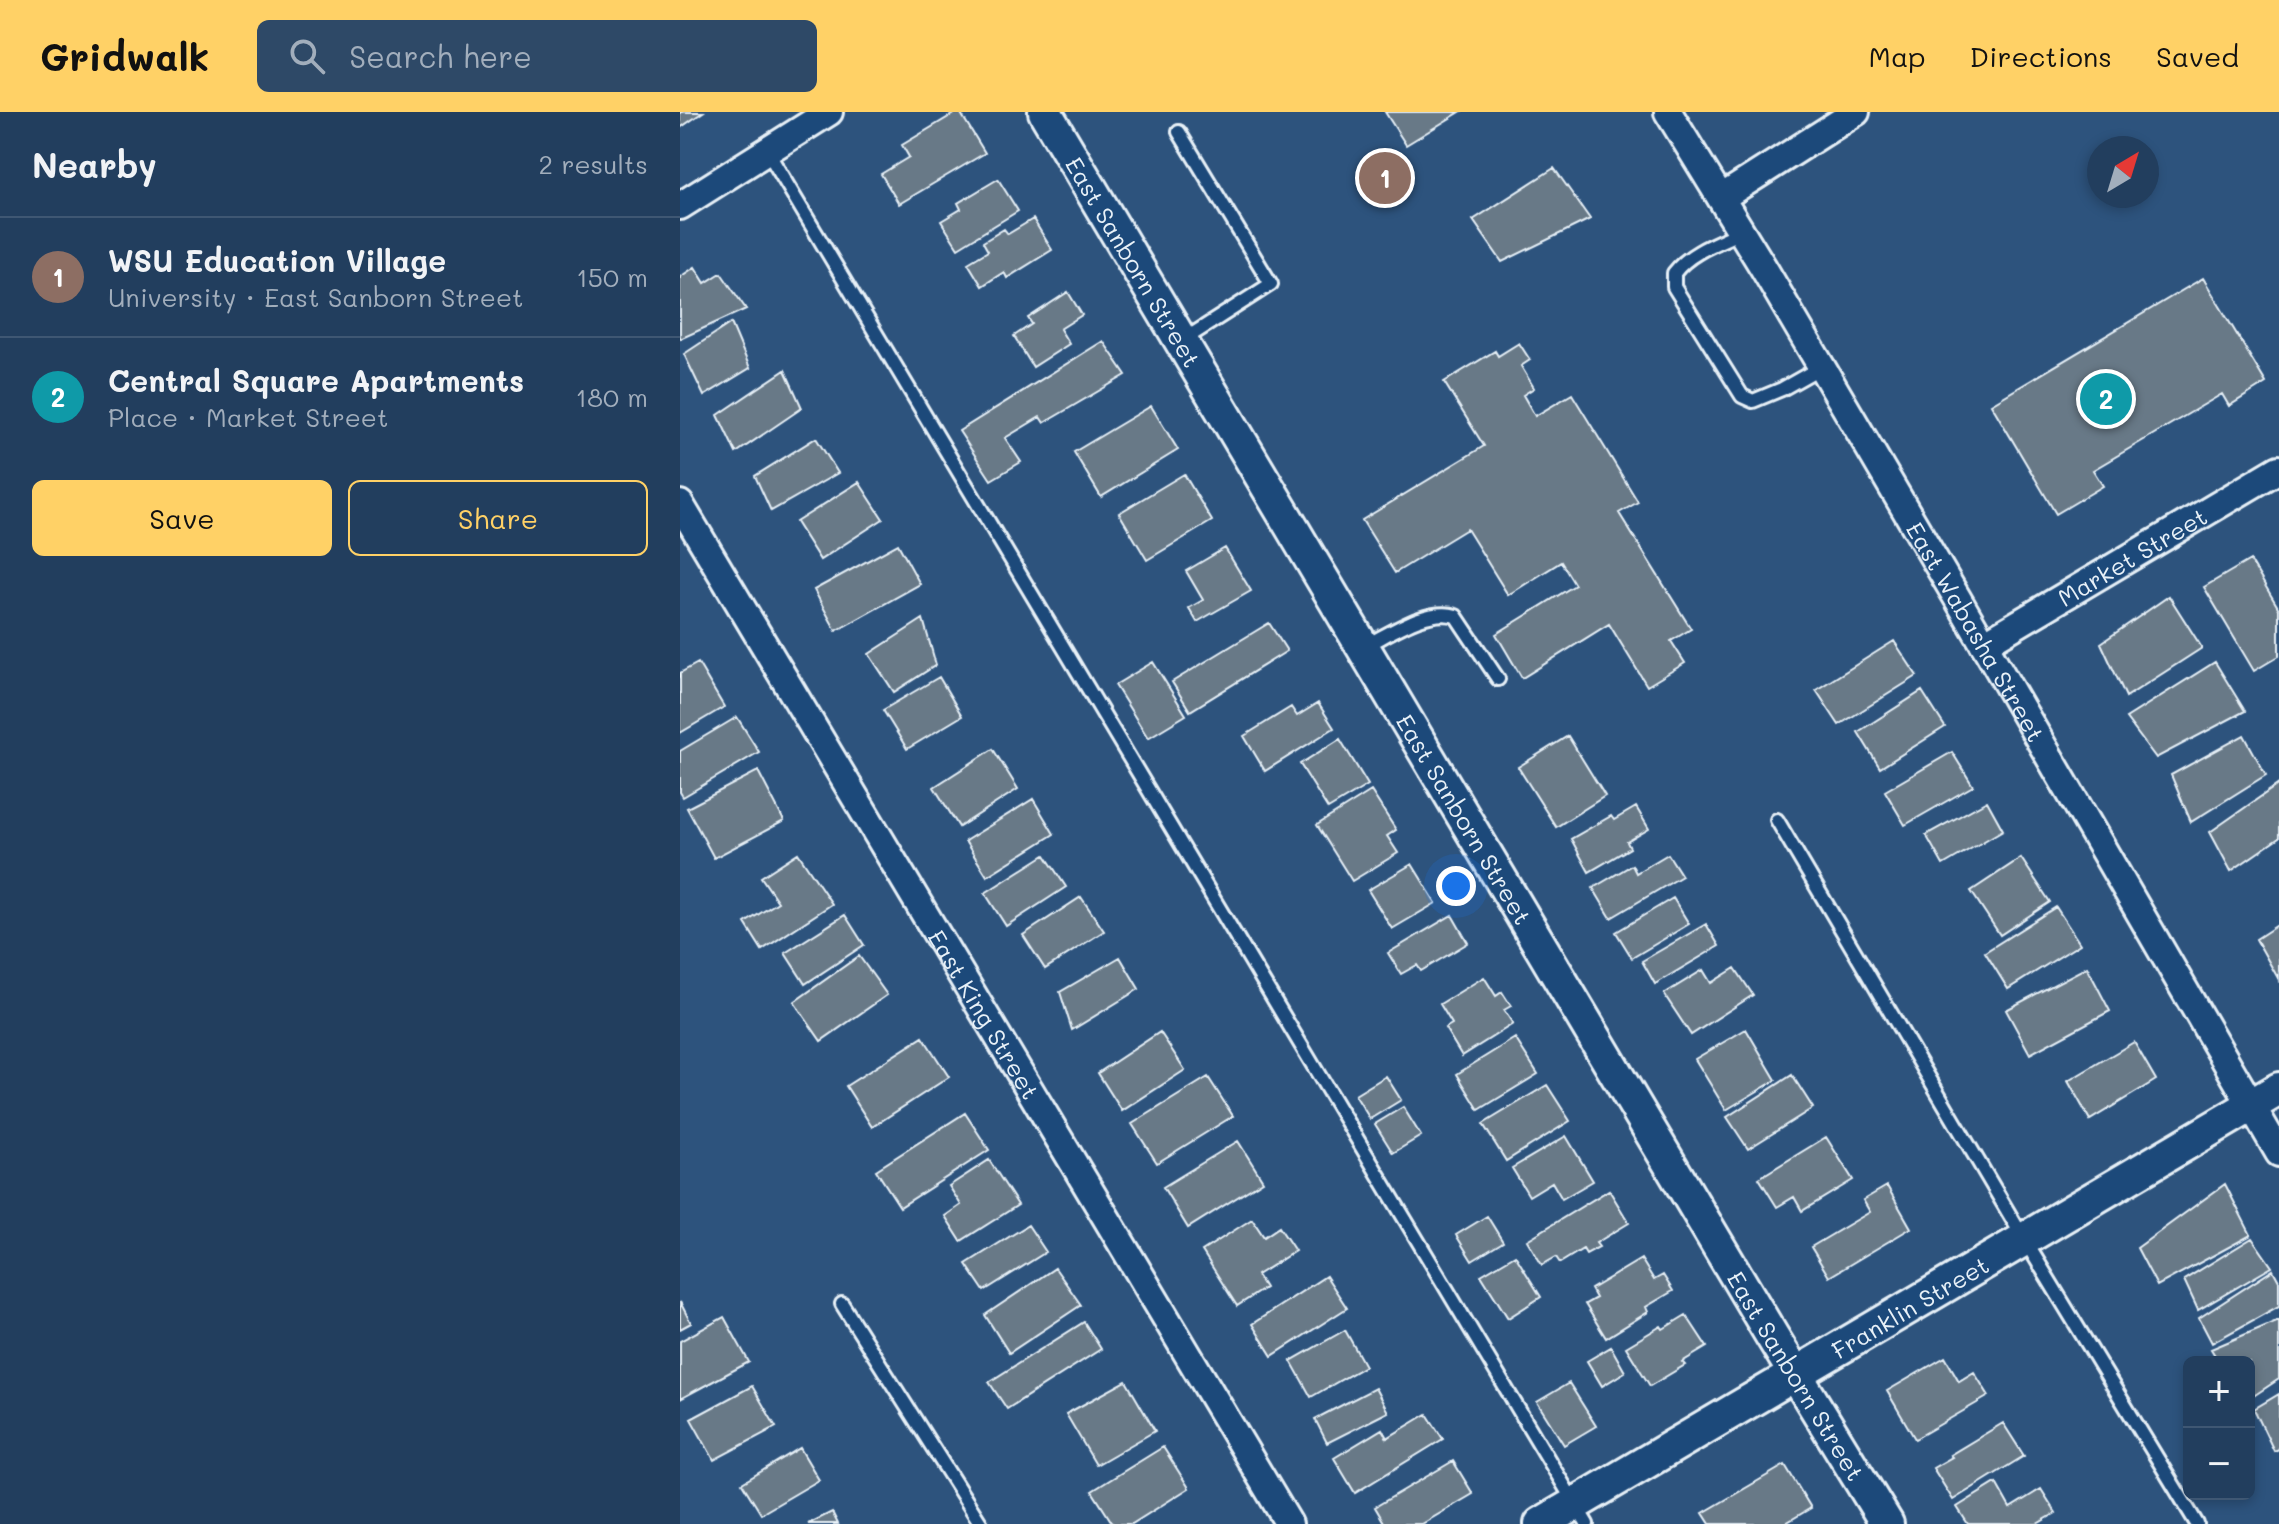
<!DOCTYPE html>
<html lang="en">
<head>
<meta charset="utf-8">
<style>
  :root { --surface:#223e5e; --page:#2e4967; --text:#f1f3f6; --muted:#a2aebc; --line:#3f5773; --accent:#ffd166 }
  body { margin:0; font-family:Mali,sans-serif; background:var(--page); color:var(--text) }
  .controls { position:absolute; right:24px; bottom:24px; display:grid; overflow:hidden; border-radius:12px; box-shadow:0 4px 12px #0003 }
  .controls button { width:72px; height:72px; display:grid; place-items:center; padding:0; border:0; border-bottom:2px solid var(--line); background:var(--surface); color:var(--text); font:40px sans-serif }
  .compass { position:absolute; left:1407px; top:24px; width:72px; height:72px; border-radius:50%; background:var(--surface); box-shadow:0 4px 12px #0003; rotate:38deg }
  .you { position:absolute; left:776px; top:774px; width:28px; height:28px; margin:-20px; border:6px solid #fff; border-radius:50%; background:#1a73e8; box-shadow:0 0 0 12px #1a73e833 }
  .badge { display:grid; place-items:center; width:52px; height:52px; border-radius:50%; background:var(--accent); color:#fff; font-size:26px; font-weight:700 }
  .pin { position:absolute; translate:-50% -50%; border:4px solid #fff; box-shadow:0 2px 8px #0006 }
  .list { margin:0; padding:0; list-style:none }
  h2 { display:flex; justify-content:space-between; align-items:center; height:104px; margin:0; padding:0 32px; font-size:34px }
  h2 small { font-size:26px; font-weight:400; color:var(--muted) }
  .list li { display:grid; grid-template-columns:52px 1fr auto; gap:24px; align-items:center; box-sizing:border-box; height:120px; padding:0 32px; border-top:2px solid var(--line) }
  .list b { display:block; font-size:30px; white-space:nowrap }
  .list p { margin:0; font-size:26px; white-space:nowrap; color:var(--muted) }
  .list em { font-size:26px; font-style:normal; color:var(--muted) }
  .actions { display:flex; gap:16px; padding:24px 32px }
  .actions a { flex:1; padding:18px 0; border:2px solid var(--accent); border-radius:12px; text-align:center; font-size:28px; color:var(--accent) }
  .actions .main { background:var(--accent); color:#111 }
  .icon { flex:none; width:44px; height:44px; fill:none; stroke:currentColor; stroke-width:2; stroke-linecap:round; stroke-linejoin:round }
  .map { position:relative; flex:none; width:1599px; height:1412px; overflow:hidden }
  header { display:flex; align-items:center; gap:48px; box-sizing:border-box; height:112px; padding:0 40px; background:var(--accent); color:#111 }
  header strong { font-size:38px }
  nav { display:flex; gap:44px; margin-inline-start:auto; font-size:28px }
  .search { width:560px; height:72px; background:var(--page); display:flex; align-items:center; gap:20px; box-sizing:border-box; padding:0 28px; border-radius:12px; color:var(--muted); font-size:30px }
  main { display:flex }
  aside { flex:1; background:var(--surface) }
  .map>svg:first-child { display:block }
  .building { fill:#677987; stroke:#e8f1f8; stroke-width:2 }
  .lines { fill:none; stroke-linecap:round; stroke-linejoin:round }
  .service-casing { stroke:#e8f1f8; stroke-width:18 }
  .minor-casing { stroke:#e8f1f8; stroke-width:32 }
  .tertiary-casing { stroke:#e8f1f8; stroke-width:38 }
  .service { stroke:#1f4a7a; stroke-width:12 }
  .minor { stroke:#1f4a7a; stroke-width:26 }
  .tertiary { stroke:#1f4a7a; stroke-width:32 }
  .labels { text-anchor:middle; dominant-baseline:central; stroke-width:8; stroke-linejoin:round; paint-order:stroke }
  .street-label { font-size:24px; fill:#e8f1f8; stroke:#1f4a7a }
</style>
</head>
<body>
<header>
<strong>Gridwalk</strong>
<div class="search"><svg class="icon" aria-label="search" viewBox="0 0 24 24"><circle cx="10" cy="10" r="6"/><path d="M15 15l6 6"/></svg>Search here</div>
<nav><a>Map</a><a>Directions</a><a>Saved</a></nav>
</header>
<main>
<aside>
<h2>Nearby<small>2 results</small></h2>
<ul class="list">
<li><span class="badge" style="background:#8d6e63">1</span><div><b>WSU Education Village</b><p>University · East Sanborn Street</p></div><em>150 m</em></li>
<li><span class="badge" style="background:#0f9aa8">2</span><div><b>Central Square Apartments</b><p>Place · Market Street</p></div><em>180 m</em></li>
</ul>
<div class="actions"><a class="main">Save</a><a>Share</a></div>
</aside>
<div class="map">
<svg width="1599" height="1412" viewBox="0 0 1599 1412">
  <rect width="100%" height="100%" fill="#2d537d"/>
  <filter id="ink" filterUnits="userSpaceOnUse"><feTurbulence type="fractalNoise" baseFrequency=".0125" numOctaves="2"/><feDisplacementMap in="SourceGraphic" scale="16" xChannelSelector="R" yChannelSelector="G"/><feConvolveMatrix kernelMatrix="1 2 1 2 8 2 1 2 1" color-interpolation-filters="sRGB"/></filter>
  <g filter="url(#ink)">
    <path class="building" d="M0,0h23l-23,16z
      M277,0h3l25,41 -86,51 -18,-30 28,-17 -7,-12z
      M705,0h75l-54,33z
      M874,56l36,51 -88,43 -29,-42z
      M318,67l20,32 -60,37 -17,-27 20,-12 -3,-6z
      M353,107l19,31 -45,28 -3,-6 -22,14 -14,-23 20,-12 -5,-9 21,-13 4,5z
      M15,155l10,16 16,-10 25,36 -66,30v-62z
      M1523,166l63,105 -37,23 -7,-12 -129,76 10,16 -47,28 -65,-110z
      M388,180l14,23 -22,14 9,15 -36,23 -19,-31 18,-12 -4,-6z
      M51,211l19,45 -46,28 -20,-42z
      M423,229l23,34 -82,48 -4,-6 -35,21 16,24 -30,18 -32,-49z
      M839,231l11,17 -9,6 13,22 -11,7 12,21 37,-22 66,108 -19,11 72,116 -20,12 14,22 -38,23 -38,-62 -87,54 -26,-44 79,-49 -14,-23 -53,33 -41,-66 -72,44 -33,-53 122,-74 -40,-64 51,-31 3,5z
      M105,258l17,38 -66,45 -18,-38z
      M471,294l27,44 -77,47 -27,-45z
      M136,326l22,35 -67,38 -16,-35z
      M504,362l28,47 -65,39 -28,-47z
      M179,370l24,37 -63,41 -24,-38z
      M218,432l22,40 -84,47 -22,-41z
      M545,436l26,43 -54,31 -8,-14 14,-8 -17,-29z
      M1570,448l29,49v47l-25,15 -50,-84z
      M1489,484l33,52 -76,49 -25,-54z
      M243,507l13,46 -42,27 -25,-38z
      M589,511l18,28 -97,60 -18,-29z
      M1214,529l23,35 -78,49 -23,-35z
      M473,550l33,53 -38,23 -33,-53z
      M1535,550l30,49 -89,47 -30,-40z
      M18,551l26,44 -44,26v-60z
      M259,565l23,39 -55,33 -24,-39z
      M1242,579l23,36 -65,41 -22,-36z
      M638,591l16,25 -69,43 -21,-35 47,-29 6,9z
      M57,605l22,35 -76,45 -3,-5v-41z
      M1564,623l22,40 -75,47 -20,-47z
      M888,624l37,60 -49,31 -38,-60z
      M660,627l28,46 -40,24 -28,-45z
      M313,637l25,40 -59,38 -25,-40z
      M1272,640l21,34 -68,39 -20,-34z
      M78,659l26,50 -70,37 -27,-50z
      M1599,672v54l-48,33 -21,-39z
      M691,679l25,39 -9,6 11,17 -46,28 -35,-56z
      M353,687l21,35 -67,42 -22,-35z
      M1307,689l16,29 -60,35 -17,-30z
      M956,695l13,22 -22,13 3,6 -41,24 -18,-33 40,-23 3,4z
      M118,741l34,51 -70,46 -17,-27 33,-21 -17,-25z
      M988,742l14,22 -71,42 -18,-30 39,-23 4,8z
      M365,743l21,32 -60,39 -21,-33z
      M1341,746l29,44 -50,33 -29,-44z
      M732,752l24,39 -44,26 -24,-39z
      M401,785l23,34 -59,38 -22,-34z
      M993,786l16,26 -57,34 -16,-26z
      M1376,795l24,37 -72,45 -23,-37z
      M165,803l19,30 -59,39 -20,-31z
      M772,803l16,28 -47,28 -4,-6 -16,9 -13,-21z
      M1026,812l13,22 -64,38 -13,-23z
      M1599,812v56l-23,-41z
      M179,844l28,39 -66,46 -27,-39z
      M440,845l19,32 -67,41 -12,-38z
      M1407,855l23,44 -80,43 -24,-44z
      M1055,856l18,27 -62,40 -27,-41 39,-24 8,13z
      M804,865l12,19 6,-4 9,14 -7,4 9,14 -51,32 -17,-28 7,-4 -12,-20z
      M1066,917l30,51 -50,30 -31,-51z
      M480,920l25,38 -63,41 -24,-38z
      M243,925l26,40 -77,50 -26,-41z
      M835,926l23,36 -59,36 -22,-36z
      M1454,930l22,38 -66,40 -22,-39z
      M1112,963l21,33 -65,41 -21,-32z
      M706,964l15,24 -31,19 -15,-24z
      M528,965l25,39 -76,47 -25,-39z
      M867,973l23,36 -64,40 -23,-37z
      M723,995l18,29 -28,17 -18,-29z
      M285,1001l24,37 -89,57 -24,-37z
      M886,1024l27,45 -31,18 -10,-17 -23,14 -17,-28z
      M1146,1025l27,43 -51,31 -8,-14 -17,10 -18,-29z
      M558,1029l25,40 -75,47 -25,-41z
      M309,1048l29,45 -57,36 -16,-25 16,-11 -12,-19z
      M1545,1072l26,51 -94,51 -20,-38z
      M1207,1074l24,42 -82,49 -18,-30 59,-35 -7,-12z
      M929,1078l20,33 -33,20 3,4 -13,7 -3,-5 -23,14 -4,-6 -14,8 -15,-25z
      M807,1104l16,26 -31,19 -16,-26z
      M572,1107l12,18 15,-10 16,24 -38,24 8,13 -28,18 -35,-55z
      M348,1113l18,27 -62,39 -18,-27z
      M1572,1126l20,29 -74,43 -14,-30z
      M835,1143l26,42 -33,21 -27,-43z
      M961,1147l13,21 9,-5 10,16 -27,16 2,5 -42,26 -21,-34 11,-6 -5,-9z
      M375,1156l26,37 -72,48 -24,-38z
      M1593,1158l6,11v25l-67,37 -13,-25z
      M646,1164l21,32 -75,48 -20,-32z
      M0,1190l11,21 -11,6z
      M1006,1203l21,32 -25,15 3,3 -35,21 -24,-39 35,-21 2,3z
      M44,1205l25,45 -69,37v-58z
      M1599,1208v59l-30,20v-37h-30l-8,-13z
      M404,1210l17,27 -94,60 -18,-27z
      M665,1218l20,36 -54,31 -20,-36z
      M931,1235l14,25 -23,14 -15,-25z
      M1265,1245l14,24 15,-9 15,24 -74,43 -28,-48z
      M446,1269l29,50 -59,34 -30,-51z
      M889,1271l27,43 -32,19 -27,-43z
      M72,1274l24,41 -62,33 -23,-41z
      M695,1276l13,24 -61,31 -12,-24z
      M1599,1282v55l-5,2 -20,-42z
      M747,1302l16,25 -88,54 -21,-35 48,-29 5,9z
      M1323,1311l21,33 -71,44 -20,-32 19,-11 -2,-2z
      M483,1335l26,41 -57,36h-19l-21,-33z
      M120,1336l19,32 -58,34 -19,-31z
      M773,1349l20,33 -51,30h-37l-10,-17z
      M1105,1353l26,43 -27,16h-74l-7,-11z
      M1316,1371l14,25 31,-19 15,24 -19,11h-69l-11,-17z
      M152,1400l6,12h-30z"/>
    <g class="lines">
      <g class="service-casing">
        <path id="service" d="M499,20l92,152 -89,57
          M87,39l820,1373
          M1061,120c-24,11 -51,20 -67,41v14l68,109 11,5 29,-12 39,-22
          M685,534c26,-13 63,-39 91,-30l42,63
          M1097,708l247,419 173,285
          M162,1192l139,220"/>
      </g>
      <g class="minor-casing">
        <g id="minor">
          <path id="s1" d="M988,0l95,155 193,329 323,557"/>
          <path d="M1041,86l135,-86"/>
          <path d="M0,94l149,-94"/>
          <path id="s2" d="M0,392l609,1020"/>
          <path id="s3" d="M1304,532l295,-175"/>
        </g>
      </g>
      <g class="tertiary-casing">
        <g id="tertiary">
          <path id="s4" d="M365,0l727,1224 115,188"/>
          <path id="s5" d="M861,1412l738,-435"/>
        </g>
      </g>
      <use href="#service" class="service"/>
      <use href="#minor" class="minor"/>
      <use href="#tertiary" class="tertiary"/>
    </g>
  </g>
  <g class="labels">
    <g class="street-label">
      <text stroke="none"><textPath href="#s4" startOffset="174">East Sanborn Street</textPath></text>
      <text stroke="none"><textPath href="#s3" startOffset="172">Market Street</textPath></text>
      <text stroke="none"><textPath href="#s1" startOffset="604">East Wabasha Street</textPath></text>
      <text stroke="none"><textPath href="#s4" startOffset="822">East Sanborn Street</textPath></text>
      <text stroke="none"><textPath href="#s2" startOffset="594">East King Street</textPath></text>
      <text stroke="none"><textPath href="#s5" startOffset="428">Franklin Street</textPath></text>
      <text stroke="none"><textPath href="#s4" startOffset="1470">East Sanborn Street</textPath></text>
    </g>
  </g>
</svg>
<div class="controls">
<button>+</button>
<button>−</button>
</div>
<svg class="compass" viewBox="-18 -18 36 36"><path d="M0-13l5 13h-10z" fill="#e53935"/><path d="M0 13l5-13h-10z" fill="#a2aebc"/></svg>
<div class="you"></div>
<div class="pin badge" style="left:705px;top:66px;background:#8d6e63">1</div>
<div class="pin badge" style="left:1426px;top:287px;background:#0f9aa8">2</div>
</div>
</main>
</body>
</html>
